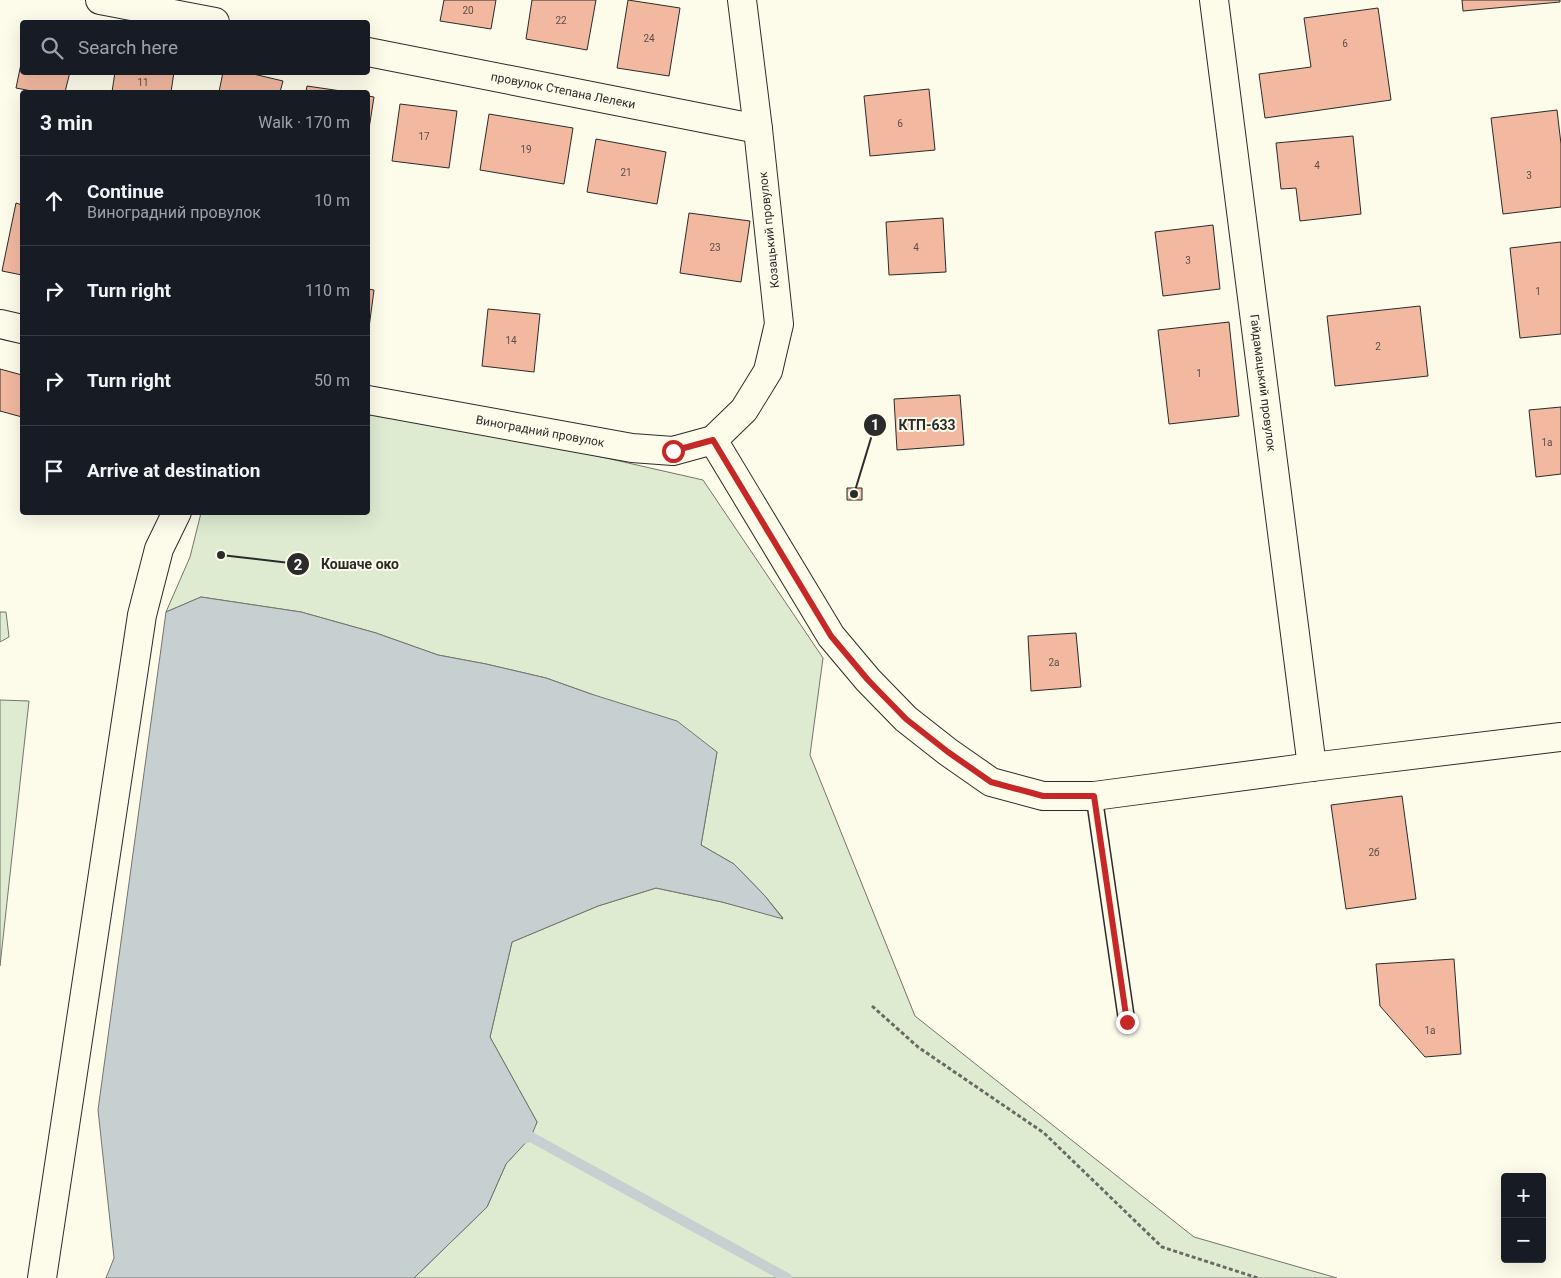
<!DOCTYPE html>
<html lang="en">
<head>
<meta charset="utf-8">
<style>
  :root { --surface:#171b24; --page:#20242c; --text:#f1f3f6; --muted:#9ea1a6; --line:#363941 }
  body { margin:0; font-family:Roboto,sans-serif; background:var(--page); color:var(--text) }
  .controls { position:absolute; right:15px; bottom:15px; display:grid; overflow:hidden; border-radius:5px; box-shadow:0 5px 20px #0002 }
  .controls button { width:45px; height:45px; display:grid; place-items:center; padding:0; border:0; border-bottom:1px solid var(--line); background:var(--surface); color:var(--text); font:25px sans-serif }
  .stop { position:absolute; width:15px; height:15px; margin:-11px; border:4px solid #c62828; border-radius:50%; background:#fff }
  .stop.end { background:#c62828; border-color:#fff; box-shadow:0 1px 5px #0008 }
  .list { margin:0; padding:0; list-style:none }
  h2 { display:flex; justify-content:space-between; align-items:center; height:65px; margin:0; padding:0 20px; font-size:21px }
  h2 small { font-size:16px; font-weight:400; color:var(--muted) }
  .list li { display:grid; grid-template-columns:32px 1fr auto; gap:15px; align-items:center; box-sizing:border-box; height:90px; padding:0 20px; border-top:1px solid var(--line) }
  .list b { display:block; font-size:19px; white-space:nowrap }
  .list p { margin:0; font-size:16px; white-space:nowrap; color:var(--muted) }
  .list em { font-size:16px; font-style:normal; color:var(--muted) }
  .icon { flex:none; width:28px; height:28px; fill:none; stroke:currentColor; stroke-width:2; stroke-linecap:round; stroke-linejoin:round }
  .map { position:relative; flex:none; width:1561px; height:1278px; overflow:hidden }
  .search { position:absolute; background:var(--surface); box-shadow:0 5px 20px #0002; left:20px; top:20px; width:350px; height:55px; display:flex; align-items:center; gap:12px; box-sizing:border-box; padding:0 18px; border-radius:5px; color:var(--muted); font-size:19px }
  .panel { position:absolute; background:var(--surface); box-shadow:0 5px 20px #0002; left:20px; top:90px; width:350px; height:425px; border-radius:5px }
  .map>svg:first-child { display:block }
  .green { fill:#deebd1; stroke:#74746e }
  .water { fill:#c7d0d0; stroke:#74746e }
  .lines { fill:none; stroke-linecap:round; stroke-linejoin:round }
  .stream { stroke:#c7d0d0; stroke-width:10 }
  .building { fill:#f2b8a0; stroke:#2b2b2b }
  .service-casing { stroke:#2b2b2b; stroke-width:18 }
  .minor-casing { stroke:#2b2b2b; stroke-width:30 }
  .path { stroke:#6a6964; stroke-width:3; stroke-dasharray:4 2.5; stroke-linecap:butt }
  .service { stroke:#fdfbea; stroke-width:15 }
  .minor { stroke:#fdfbea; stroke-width:28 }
  .route { stroke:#c62828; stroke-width:6 }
  .labels { text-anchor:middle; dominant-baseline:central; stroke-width:4; stroke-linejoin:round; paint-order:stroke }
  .number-label { font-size:10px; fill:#5d4e48 }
  .street-label { font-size:12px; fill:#2b2b2b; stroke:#fdfbea }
  .leader { fill:none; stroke:#2b2b2b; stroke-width:2 }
  .callout-dot { fill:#2b2b2b; stroke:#fdfbea; stroke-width:2 }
  .mark-label { font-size:15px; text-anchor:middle; font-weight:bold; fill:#fff }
  .callout-label { font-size:14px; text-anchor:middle; font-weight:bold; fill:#2b2b2b; stroke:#fdfbea; stroke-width:4; stroke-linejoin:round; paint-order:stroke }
</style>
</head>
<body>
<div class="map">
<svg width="1561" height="1278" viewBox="0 0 1561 1278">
  <rect width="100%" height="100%" fill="#fdfbea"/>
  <path class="green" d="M368,413l150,25 185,42 120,178 -13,97 105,261 279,221 143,41h-923l73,-71 19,-43 24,-27 7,-15 -47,-85 22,-95 86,-36 58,-18 66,14 61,16 -18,-22 -31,-32 -33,-19 16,-93 -126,-58 -45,-16 -60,-14 -48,-9 -62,-22 -75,-21 -100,-15 -35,15 24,-55 11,-44 167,-1z
    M0,612h6l3,25 -9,5z
    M0,700l29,1 -29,265z"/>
  <path class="water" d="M201,597l100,15 75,21 62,22 48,9 60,14 45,16 86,27 40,31 -16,93 33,19 31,32 18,23 -61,-17 -66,-14 -58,18 -86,36 -22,95 47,85 -6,15 -25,27 -19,43 -73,71h-308l8,-20 -16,-148 68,-498z"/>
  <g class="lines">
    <path class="stream" d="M519,1140l12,-3 256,141"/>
  </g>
  <path class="building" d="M444,0h52l-5,29 -51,-8z
    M532,0h64l-9,50 -61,-11z
    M628,0l52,8 -11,68 -52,-8z
    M1462,0h98v2l-97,9z
    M1378,8l13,92 -126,18 -6,-44 52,-7 -7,-49z
    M22,59v13h48l-5,20h-28l-21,-4z
    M115,72h59l-3,20h-59z
    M223,72h22l38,9 -3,11h-61z
    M307,86l41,6h-42z
    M929,89l6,61 -65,6 -6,-60z
    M368,96l6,1 -6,38z
    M400,104l57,7 -8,57 -57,-7z
    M1557,110l4,34v63l-58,7 -12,-96z
    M489,114l84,14 -9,56 -84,-14z
    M1353,136l8,78 -61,7 -4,-33 -15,1 -5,-46z
    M596,139l70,13 -9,52 -70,-12z
    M16,203l6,2v70l-20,-4z
    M689,213l61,8 -9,61 -61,-9z
    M943,218l3,54 -57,3 -3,-53z
    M1213,225l7,64 -57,7 -8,-64z
    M1561,242v92l-41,4 -10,-90z
    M368,289l6,1 -6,45z
    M1420,306l8,70 -93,10 -8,-70z
    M488,309l52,5 -6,58 -52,-6z
    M1229,322l10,94 -70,8 -11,-94z
    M0,369l22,6v42l-22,-6z
    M960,395l4,50 -67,5 -3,-51z
    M1561,407v67l-25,3 -7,-67z
    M847,488h15v12h-15z
    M1076,633l5,54 -50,4 -3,-55z
    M1402,796l14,103 -70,10 -15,-104z
    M1454,959l7,95 -36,3 -45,-51 -4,-42z"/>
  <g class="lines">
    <g class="service-casing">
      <path id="service" d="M1094,796l33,227"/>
    </g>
    <g class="minor-casing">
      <g id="minor">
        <path d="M100,0l115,22"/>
        <path id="s1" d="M1214,0l98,767"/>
        <path id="s2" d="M368,52l390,77"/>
        <path d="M0,324l22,5"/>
        <path id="s3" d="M368,400l264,48 41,3 40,-11 31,-30 24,-39 11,-47 -21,-195 -16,-129"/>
        <path d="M713,440l118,196 37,44 38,39 42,33 43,30 52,14h51l218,-29 249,-30"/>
        <path d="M42,1278l100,-663 17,-66 18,-37"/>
      </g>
    </g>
    <path class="path" d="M872,1006l46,41 126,86 118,114 96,31"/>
    <use href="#service" class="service"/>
    <use href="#minor" class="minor"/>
  </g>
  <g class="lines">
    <path class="route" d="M673,451l40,-11 118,196 37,44 38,39 42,33 43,30 52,14h51l33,226"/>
  </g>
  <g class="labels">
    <g class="number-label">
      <text x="468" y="10">20</text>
      <text x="561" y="20">22</text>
      <text x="649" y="38">24</text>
      <text x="1345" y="43">6</text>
      <text x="143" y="82">11</text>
      <text x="900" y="123">6</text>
      <text x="424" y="136">17</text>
      <text x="526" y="149">19</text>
      <text x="1317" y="165">4</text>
      <text x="626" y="172">21</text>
      <text x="1529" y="175">3</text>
      <text x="715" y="247">23</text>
      <text x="916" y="247">4</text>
      <text x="1188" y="260">3</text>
      <text x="1538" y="291">1</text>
      <text x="511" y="340">14</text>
      <text x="1378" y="346">2</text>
      <text x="1199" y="373">1</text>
      <text x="1547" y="442">1а</text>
      <text x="1054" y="662">2а</text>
      <text x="1374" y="852">2б</text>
      <text x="1430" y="1030">1а</text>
    </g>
    <g class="street-label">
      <text stroke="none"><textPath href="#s2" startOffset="199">провулок Степана Лелеки</textPath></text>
      <text transform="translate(769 230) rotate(-96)">Козацький провулок</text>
      <text stroke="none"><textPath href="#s1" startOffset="386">Гайдамацький провулок</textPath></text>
      <text stroke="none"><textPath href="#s3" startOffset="175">Виноградний провулок</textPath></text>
    </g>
  </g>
  <path class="leader" d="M854 494L875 425M221 555L298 564"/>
  <g class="callout-dot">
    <circle cx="854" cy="494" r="5"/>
    <circle cx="221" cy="555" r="5"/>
    <circle cx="875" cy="425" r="12"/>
    <circle cx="298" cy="564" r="12"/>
  </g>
  <g class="mark-label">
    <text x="875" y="430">1</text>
    <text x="298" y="570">2</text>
  </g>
  <g class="callout-label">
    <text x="927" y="430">КТП-633</text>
    <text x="360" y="569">Кошаче око</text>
  </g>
</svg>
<div class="controls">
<button>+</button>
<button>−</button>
</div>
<div class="stop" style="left:673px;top:451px"></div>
<div class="stop end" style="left:1127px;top:1022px"></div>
<div class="search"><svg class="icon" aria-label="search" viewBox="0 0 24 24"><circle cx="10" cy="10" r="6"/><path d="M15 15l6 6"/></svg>Search here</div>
<section class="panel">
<h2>3 min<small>Walk · 170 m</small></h2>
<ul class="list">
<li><svg class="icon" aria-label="ahead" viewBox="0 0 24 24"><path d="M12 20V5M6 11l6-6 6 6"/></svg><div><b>Continue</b><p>Виноградний провулок</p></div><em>10 m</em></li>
<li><svg class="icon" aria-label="right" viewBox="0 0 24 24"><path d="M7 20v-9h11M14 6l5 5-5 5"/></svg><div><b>Turn right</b></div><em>110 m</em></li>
<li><svg class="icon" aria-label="right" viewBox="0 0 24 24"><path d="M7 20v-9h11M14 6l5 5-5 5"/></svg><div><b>Turn right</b></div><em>50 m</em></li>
<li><svg class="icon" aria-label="arrive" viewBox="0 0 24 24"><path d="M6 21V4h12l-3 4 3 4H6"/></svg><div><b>Arrive at destination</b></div></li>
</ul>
</section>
</div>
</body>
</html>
